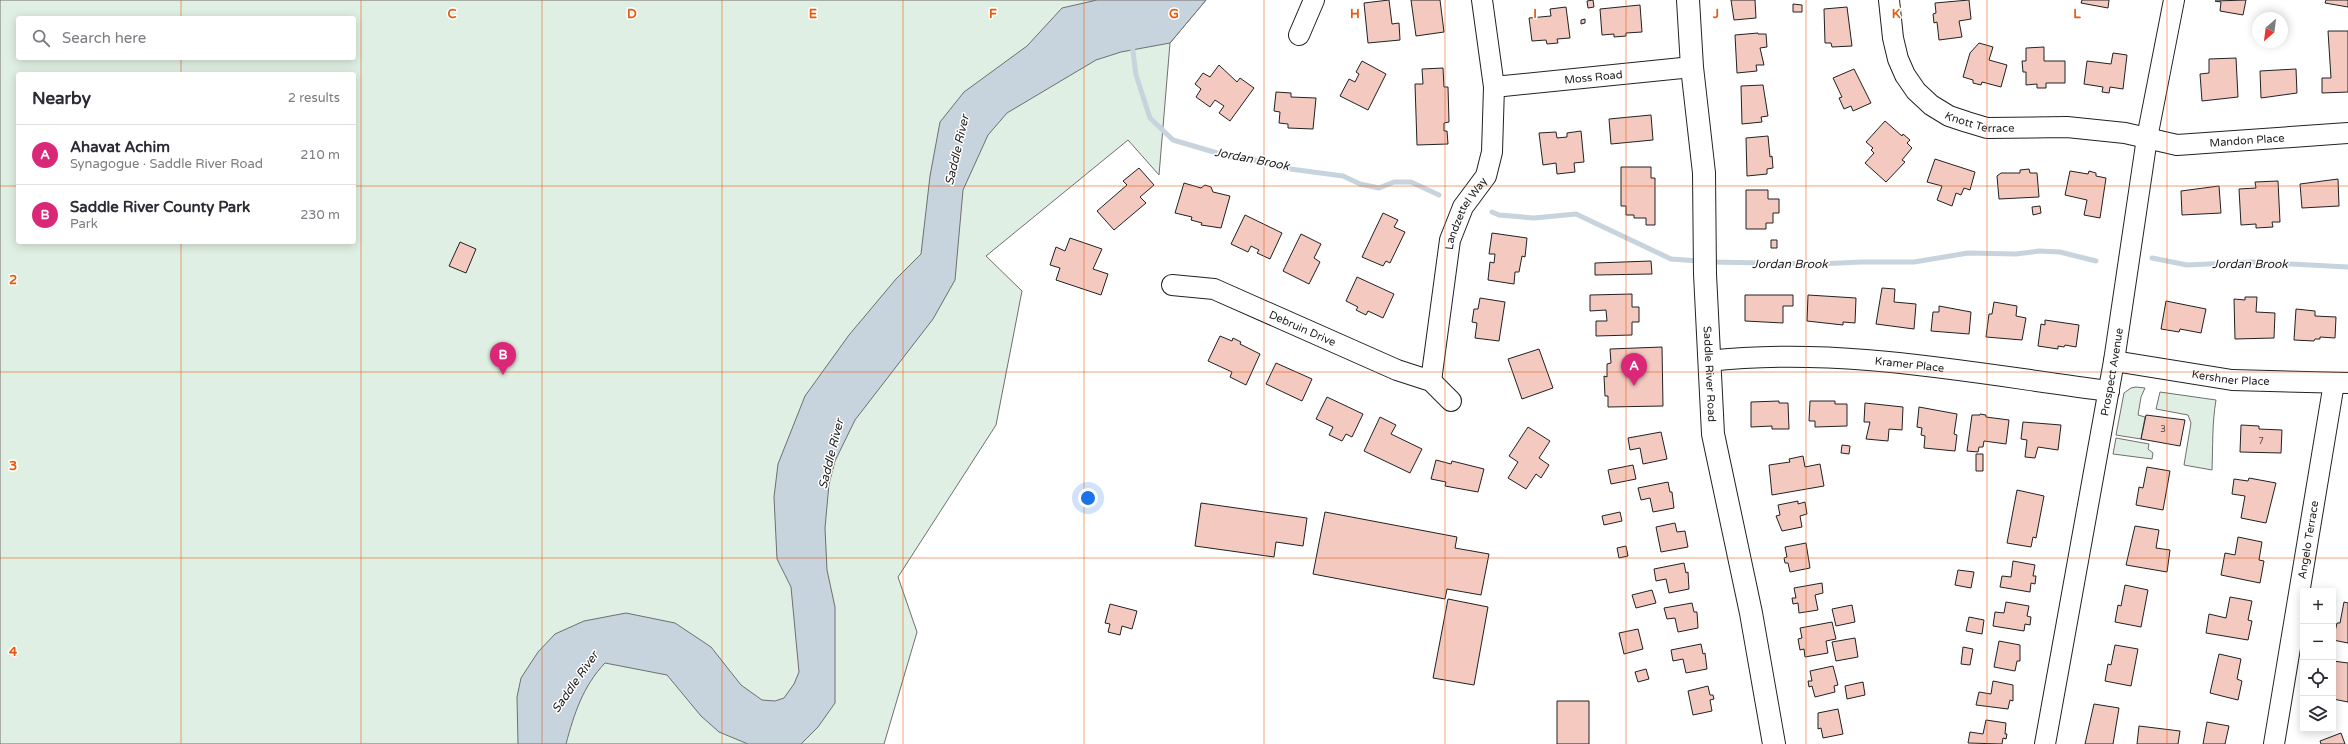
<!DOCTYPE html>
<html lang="en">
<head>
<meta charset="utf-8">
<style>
  :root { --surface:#fff; --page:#f2f2f3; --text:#2b2b33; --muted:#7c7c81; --line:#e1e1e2; --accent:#db2777 }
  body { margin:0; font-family:"Varela Round",sans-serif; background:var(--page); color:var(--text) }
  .controls { position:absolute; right:12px; bottom:12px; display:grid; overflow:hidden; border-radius:4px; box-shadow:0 2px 10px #0003 }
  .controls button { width:36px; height:36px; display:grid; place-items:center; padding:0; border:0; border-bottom:1px solid var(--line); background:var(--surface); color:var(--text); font:20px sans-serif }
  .compass { position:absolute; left:2252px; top:12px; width:36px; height:36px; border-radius:50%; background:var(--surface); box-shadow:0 2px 10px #0003; rotate:208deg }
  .you { position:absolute; left:1088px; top:498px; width:14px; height:14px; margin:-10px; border:3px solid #fff; border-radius:50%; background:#1a73e8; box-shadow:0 0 0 6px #1a73e833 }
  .badge { display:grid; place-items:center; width:26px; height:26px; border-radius:50%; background:var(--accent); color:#fff; font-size:13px; font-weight:700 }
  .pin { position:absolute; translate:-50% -33px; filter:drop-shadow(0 1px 2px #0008) }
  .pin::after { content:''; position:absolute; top:21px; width:14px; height:12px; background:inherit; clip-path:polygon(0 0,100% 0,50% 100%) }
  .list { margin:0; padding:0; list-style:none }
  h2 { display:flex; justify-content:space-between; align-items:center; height:52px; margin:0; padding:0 16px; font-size:17px }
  h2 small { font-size:13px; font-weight:400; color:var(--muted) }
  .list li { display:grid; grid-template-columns:26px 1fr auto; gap:12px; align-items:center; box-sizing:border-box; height:60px; padding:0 16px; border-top:1px solid var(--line) }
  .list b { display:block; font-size:15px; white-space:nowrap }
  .list p { margin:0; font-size:13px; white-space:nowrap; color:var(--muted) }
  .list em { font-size:13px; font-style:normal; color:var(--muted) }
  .icon { flex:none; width:22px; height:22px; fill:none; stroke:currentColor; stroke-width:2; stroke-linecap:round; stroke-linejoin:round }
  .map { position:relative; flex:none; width:2348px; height:744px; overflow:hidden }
  .search { position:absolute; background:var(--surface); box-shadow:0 2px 10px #0003; left:16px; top:16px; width:340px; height:44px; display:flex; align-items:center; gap:10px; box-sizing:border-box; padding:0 14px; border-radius:4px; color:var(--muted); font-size:15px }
  .panel { position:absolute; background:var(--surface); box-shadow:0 2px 10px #0003; left:16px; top:72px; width:340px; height:172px; border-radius:4px }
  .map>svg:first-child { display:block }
  .green { fill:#e0efe3; stroke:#6f6f6f; fill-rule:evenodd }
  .water { fill:#c7d3dd; stroke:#6f6f6f }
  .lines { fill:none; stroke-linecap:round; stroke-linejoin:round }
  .stream { stroke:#c7d3dd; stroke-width:5 }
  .building { fill:#f3c9c0; stroke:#222 }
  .minor-casing { stroke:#222; stroke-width:22 }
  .major-casing { stroke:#222; stroke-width:24 }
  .minor { stroke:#fff; stroke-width:20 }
  .major { stroke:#fff; stroke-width:22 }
  .grid { fill:none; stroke:#e8590c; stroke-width:1; stroke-opacity:0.55 }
  .labels { text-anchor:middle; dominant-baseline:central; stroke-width:3; stroke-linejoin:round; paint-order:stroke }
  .number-label { font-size:9px; fill:#564c4a }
  .street-label { font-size:11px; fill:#222; stroke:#fff }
  .water-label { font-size:12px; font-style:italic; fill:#222; stroke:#fff }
  .grid-label { font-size:13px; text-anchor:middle; font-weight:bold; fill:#e8590c; stroke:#fff; stroke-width:3; stroke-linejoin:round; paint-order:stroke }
</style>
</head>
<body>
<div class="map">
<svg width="2348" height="744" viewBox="0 0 2348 744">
  <rect width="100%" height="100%" fill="#fff"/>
  <path class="green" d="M0,0h1206l-36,43 -11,132 -31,-35 -142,116 36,35 -26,134 -98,152 19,55 -33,112h-884zM18,18h336v40h-336zM18,74h336v168h-336z
    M2136,387l9,1 -4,9 -3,18 7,2 -4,22 -25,-4 8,-42 7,-5z
    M2160,392l56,8c-4,23 -3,46 -4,70l-28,-5 7,-42 -3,-8 -32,-6z
    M2116,438l33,6 -1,5 5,4 -1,6 -39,-5z"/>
  <path class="water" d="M1097,0h109l-36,43 -49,9 -25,8 -89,53 -19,22 -25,55 -8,90 -22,39 -78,101 -20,41 -6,23 -4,44 2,42 8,37v96l-17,24 -17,17h-53l-29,-12 -18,-16 -34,-41 -62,-12c-22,23 -31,51 -39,81h-48l-1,-47 4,-19 17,-26 17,-18 29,-13 42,-8 49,10 36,24 30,38 21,15 13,1 9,-3 10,-14 5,-12 -8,-85 -14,-28 -3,-62 4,-33 27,-68 44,-61 47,-56 25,-25 9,-78 10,-54 24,-30 63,-46 35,-38z"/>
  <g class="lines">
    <path class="stream" d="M1132,44l4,31 14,43 23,22 58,17 24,3 28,8 60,8 17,8 19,4 15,-6h17l28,13
      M1492,212l7,3 35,3 42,-4 95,45 29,2
      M2152,258l35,7 64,-3 97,5
      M1710,262l109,2 42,-2h53l54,-9 48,1 23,-3 21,1 36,9"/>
  </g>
  <path class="building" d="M1389,0l3,24 7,-1 1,17 -32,3 -4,-40z
    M1411,0h29l4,32 -28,4z
    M1593,0l1,7 -6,1 -1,-7z
    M1731,0h24l1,18 -22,2z
    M1969,0l2,19 -12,2 3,16 -23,3 -2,-18 -3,1 -1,-9 3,-1 -1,-10z
    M2082,0h27l-1,8 -27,-5z
    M2246,0l-3,15 -23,-4 1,-9 -6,-1z
    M2326,0h22v7l-23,-4z
    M1793,4l9,1v7h-9z
    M1640,5l2,27 -16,1v3l-12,1v-3l-12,1 -2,-26z
    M1566,7l4,31 -13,1 1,4 -11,1 -1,-4 -14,1 -3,-23 22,-2 -1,-7z
    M1847,7l5,39 -20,1 -1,-4h-6l-1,-34z
    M1585,19v4l-4,1v-4z
    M2328,31h20v61l-26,1v-15h9z
    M1758,33v1h8l1,13 -7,1 4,17h-8l1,6 -20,2 -2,-38z
    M1979,43l14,4 -4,13 18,5 -6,22 -19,-5 -1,3 -8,-2v-3l-10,-3 7,-24z
    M2044,47v14h21v22h-19v5h-9v-4l-11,1v-13h-3l-1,-11h4v-13z
    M2113,53l14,2 -4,34 -13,-2 -1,6 -7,-1 1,-5 -19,-3 3,-23 24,3z
    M2236,58l2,39 -36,4 -2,-27 9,-1v-14z
    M1362,61l24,13 -18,36 -28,-14 9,-17 6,3 4,-8 -3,-2z
    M1219,65l18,17 3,-4 14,10 -24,33 -11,-8 5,-7 -9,-6 -5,7 -14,-10 5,-8 -6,-5 8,-11 7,4z
    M1443,68l1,19h4l1,35 -5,1v8h3l1,13 -31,1 -2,-61h8l-1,-15z
    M1854,69l17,34 -18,8 -2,-5 -7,3 -5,-11 3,-1 -9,-19z
    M2296,69l1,24 -36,5 -1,-27z
    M1763,85l5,31 -7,1 1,5 -20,2 -1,-38z
    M1276,92l15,1v4l25,1 -3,31 -25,-1v-4l-9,-1 1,-11 -6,-1z
    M1651,115l2,25 -42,4 -2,-25z
    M1885,121l17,15 1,-2 7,6 -3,3 5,5 -10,12 3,2 -19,20 -21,-19 9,-10 -3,-3 2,-2 -7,-6z
    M1581,131l3,31 -10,1 1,9 -18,2 -1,-11 -13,2 -4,-32 17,-1 1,6 10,-1v-4z
    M1768,136l2,21 2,-1 1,12 -6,1v5l-20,2 -1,-38z
    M1935,159l40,13 -5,18 -6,-2 -3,7 -5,-2 -4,13 -15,-6 5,-14 -15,-4z
    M1621,167h30v11h4v47h-9v-7h-12v-3h-8v-9h-5z
    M1139,168l15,17 -14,12 6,6 -32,27 -17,-19 30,-26 -4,-4z
    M2029,169l1,4h7l2,24 -40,2 -2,-23 4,-3h19v-3z
    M2070,171l18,3 1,-3 7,2v3l10,2 -6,40 -16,-3 3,-15 -22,-5z
    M2338,179l1,27 -37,2 -2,-24z
    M2278,181l2,41h-8l1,5 -17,1v-4l-15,1 -2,-36 17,-1 -1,-6z
    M1184,183l17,5 4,-3 6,2 2,5 17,4 -9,32 -20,-3 1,-2 -11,-3 1,-3 -17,-4z
    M2219,186l2,27 -39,2 -1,-24z
    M1746,190h22v9h11v14h-6v10h-7v6h-20z
    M2040,206l1,7 -8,2 -1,-8z
    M1383,213l15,7 -4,7 11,5 -15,31 -4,-2 -3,5 -21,-9z
    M1245,215l37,18 -12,26 -13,-6 2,-3 -8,-4 -3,6 -17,-8z
    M1492,233l35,5 -2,19 -3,-1 -3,16h-4l-1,12 -26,-4 2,-18 4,1 1,-9h-6z
    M1301,234l20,10 -7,14 6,4 -11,22 -26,-13z
    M1070,238l32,11 -9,20 15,5 -7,21 -45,-15 4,-12 -10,-3 6,-18 9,4z
    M1771,240h6v8h-6z
    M460,242l16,7 -10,24 -17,-7z
    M1651,261l1,13 -57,1v-12z
    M1357,277l37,17 -11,24 -15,-7 -2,4 -10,-5 2,-3 -12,-6z
    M1882,288l13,1 -1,13 22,2 -2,25 -38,-5z
    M1632,294v13h7v15h-7v13l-36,1v-15h11l-1,-11 -16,1v-16z
    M1745,295h48v11h-10v17l-38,-2z
    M1808,295l48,3 -1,25 -12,-1v3l-36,-4z
    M2245,297h12l-1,15 19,1 -1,25 -39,1 -1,-40 11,1z
    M1480,298l25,4 -6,39 -24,-3 2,-15 -5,-1 2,-13h4z
    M2166,301l40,8 -5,24 -21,-4 -1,3 -18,-3z
    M1994,302l23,4 -1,10 10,2 -4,22 -36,-3 3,-23h3z
    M1939,306l32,6 -2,22 -38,-3 2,-19h6z
    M2296,309l19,2v5l21,1 -1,21 -15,-1v2h-5l-1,2 -20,-1z
    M2045,320l34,5 -3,22 -11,-2 -1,2 -6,-1v3l-20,-3 3,-22 4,1z
    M1220,336l12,5 1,-3 8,4 -1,2 20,10 -14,31 -16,-8 2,-5 -24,-11z
    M1662,347l1,59 -55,1v-11h-3l-1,-20 3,1v-13l4,-1 -1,-14z
    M1539,349l14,39 -31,11 -14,-40z
    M1276,363l36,16 -10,22 -36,-17z
    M1327,397l36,17 -11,23 -6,-3 -4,7 -13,-6 4,-8 -17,-8z
    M1779,401v2h9l1,26h-17v-3l-21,1v-25z
    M1810,401h25v3h12v22l-32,1v-6h-6z
    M1865,403l38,4 -1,23 -13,-1 -1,12 -22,-2 4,-17h-6z
    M1919,407l38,7 -3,20 3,1 -2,16 -31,-3 1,-12 -4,-1 1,-7 -5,-1z
    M1980,414l6,1v2l23,3 -3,24 -22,-3 -1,6h-4l-1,5 -11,-1 5,-36h8z
    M2146,415l39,5 -5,26 -39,-7z
    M1380,417l16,8 -5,9 31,15 -12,24 -46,-22z
    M2023,422l38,3 -3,25 -20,-3 -3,11 -10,-1 2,-17 -6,-1z
    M2241,425l18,1v3l23,1 -1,23 -41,-1z
    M1528,427l22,14 -11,17 10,7 -8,13 -5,-4 -10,15 -18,-11 10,-16 -9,-6z
    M1661,432l6,27 -24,5 -3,-16 -10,2 -2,-12z
    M1842,445l8,1 -1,8 -8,-1z
    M1976,454h7v17h-7z
    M1803,456l2,11 15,-3 4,22 -52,9 -3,-30 21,-3 -1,-3z
    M1436,460l15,4 1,-3 32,8 -6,23 -33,-6 1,-4 -15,-3z
    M1633,465l3,14 -25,5 -3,-14z
    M2147,467l23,4 -7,39 -27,-5 3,-18 4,1z
    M2249,478l27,5 -10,40 -25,-5 4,-22 -13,-2 2,-15 14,2z
    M1668,482l2,10h2l2,16 -21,4 -3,-14 -9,2 -3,-12z
    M2017,490l27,6 -8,42 -3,-1 -2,10 -24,-4z
    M1798,501v3l7,-2 2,12 -7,2 2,11 -20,4 -6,-15 4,-1 -2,-10z
    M1201,503l106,15 -4,28 -27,-4 -2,15 -79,-11z
    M1325,512l132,25 -2,11 34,6 -8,41 -34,-6 -2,10 -132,-25z
    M1620,512l2,9 -18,4 -2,-9z
    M1675,523l2,9 8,-1 3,16 -27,5 -5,-25z
    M2135,526l24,4 -3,18 14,2 -3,22 -41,-7z
    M2238,537l24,5 -3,18 5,1 -4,22 -39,-8 4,-22 10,2z
    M1806,543l4,25 -20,4 -2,-9h-3l-1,-5 3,-1 -2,-10z
    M1626,546l2,10 -9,2 -2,-10z
    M2013,561l22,4 -2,11h3l-1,8 -4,-1 -1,9 -30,-5 2,-11 9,1z
    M1684,563l2,10 2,-1 1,17 -20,4 -3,-14 -10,2 -2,-12z
    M1958,570l16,2 -3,16 -16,-3z
    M1822,583l1,10 -8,2 3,15 -19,3 -1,-10 -5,1 -1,-6h4l-2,-10z
    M2125,585l23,5 -7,37 -26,-5 3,-17 3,1z
    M1652,590l4,13 -20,5 -4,-13z
    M2230,597l22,4 -4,19 4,1 -4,19 -42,-7 3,-19 17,4z
    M1448,599l40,8 -14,78 -41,-7z
    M2006,602l23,4 -2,10 4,1 -1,8 -5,-1 -1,7 -31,-5 2,-14 9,1z
    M2344,602l4,1v40l-15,-3 4,-17h3z
    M1692,603l2,9h3l1,16 -20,4 -3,-14 -8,1 -3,-11z
    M1110,604l27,7 -5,18 -10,-3 -2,9 -12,-3 2,-8 -5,-1z
    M1852,605l3,17 -19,4 -4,-17z
    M1969,617l15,3 -2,14 -16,-3z
    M1832,622l4,17 -10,2 2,12 -23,4 -1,-8 -4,1 -2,-11 4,-1 -2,-10z
    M1638,629l5,20 -19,5 -5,-21z
    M1855,638l3,19 -22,4 -4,-19z
    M1999,641l21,4v16h-3l-2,10 -21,-4z
    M1701,644l2,10 2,-1 2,16 -21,4 -3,-14 -10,2 -2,-11z
    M2115,645l23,4 -7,37 -26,-5 3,-17 3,1z
    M1963,647l10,2 -3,16 -9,-1z
    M2219,654l22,5 -4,20 5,2 -4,19 -28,-7z
    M2333,661l15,2v39l-15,-3z
    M1833,666l5,19 -4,1 1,6 -20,5 -3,-11 -3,1 -1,-6h4l-2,-10z
    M1646,669l3,10 -11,3 -3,-10z
    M1993,681l20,4v16l-3,-1 -2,9 -32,-4 3,-13 12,2z
    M1863,682l2,13 -18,4 -2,-13z
    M1708,686l2,9h3l1,4 -4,1 2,11 -19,4 -5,-24z
    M1557,701h32v43h-32z
    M2094,704l25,4 -6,36h-28z
    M1838,709l5,25 -20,4 -2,-10 -3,1v-16z
    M1986,720l20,3 -1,11h2l-1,5 -3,-1 -1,6 -34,-1 2,-11 13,2z
    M2207,722l22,4 -4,18h-22z
    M2139,726l41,5 -2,13h-41z
    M2341,733l4,11h-24l-1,-3z"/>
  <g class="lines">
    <g class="minor-casing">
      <g id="minor">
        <path id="s1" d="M1889,0l4,38 5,21 7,16 11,16 15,14 18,11 18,6 20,6 80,-1 58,6 52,12 171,-12"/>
        <path d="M1299,35l15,-35"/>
        <path id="s2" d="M1494,87l198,-20"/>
        <path id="s3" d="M1172,285l42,4 183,81 34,11 20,20"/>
        <path id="s4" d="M1709,361c134,-15 267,13 400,30"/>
        <path id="s5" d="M2114,361l118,19 116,3"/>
        <path id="s6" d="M1431,381l19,-141 13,-33 23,-31 6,-24 2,-65 -12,-87"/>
        <path id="s7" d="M2045,744l69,-383 33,-223 27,-138"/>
        <path id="s8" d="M2274,744l60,-361"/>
      </g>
    </g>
    <g class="major-casing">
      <g id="major">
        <path id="s9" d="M1688,0l4,67 12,106 1,101 8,160 38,179 23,131"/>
      </g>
    </g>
    <use href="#minor" class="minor"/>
    <use href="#major" class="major"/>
  </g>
  <path class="grid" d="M181,0v18M361,0v744M542,0v744M722,0v744M903,0v744M1084,0v744M1264,0v744M1445,0v744M1626,0v744M1806,0v744M1987,0v744M2167,0v744M181,58v16M0,186h18M354,186h1994M181,242v502M0,372h2348M0,558h2348"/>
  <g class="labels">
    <g class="number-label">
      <text x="2163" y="429">3</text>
      <text x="2261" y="441">7</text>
    </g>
    <g class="street-label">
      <text stroke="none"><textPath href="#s2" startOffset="100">Moss Road</textPath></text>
      <text stroke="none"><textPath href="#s1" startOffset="170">Knott Terrace</textPath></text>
      <text stroke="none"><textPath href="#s1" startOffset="440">Mandon Place</textPath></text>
      <text stroke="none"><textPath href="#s6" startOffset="173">Landzettel Way</textPath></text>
      <text stroke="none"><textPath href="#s3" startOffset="139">Debruin Drive</textPath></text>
      <text stroke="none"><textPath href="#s4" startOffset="201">Kramer Place</textPath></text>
      <text stroke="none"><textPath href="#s7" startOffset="378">Prospect Avenue</textPath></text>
      <text stroke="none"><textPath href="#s9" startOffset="375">Saddle River Road</textPath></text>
      <text stroke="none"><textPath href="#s5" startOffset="118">Kershner Place</textPath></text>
      <text stroke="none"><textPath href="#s8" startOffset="207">Angelo Terrace</textPath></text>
    </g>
    <g class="water-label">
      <text transform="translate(957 150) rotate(-77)">Saddle River</text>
      <text transform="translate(1252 159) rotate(11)">Jordan Brook</text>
      <text x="1790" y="264">Jordan Brook</text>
      <text x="2250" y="264">Jordan Brook</text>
      <text transform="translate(831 454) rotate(-76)">Saddle River</text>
      <text transform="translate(575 682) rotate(-55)">Saddle River</text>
    </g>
  </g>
  <g class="grid-label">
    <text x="452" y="18">C</text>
    <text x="632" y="18">D</text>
    <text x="813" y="18">E</text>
    <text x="993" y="18">F</text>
    <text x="1174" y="18">G</text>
    <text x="1355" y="18">H</text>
    <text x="1535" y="18">I</text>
    <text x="1716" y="18">J</text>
    <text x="1896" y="18">K</text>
    <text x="2077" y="18">L</text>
    <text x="13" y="284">2</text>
    <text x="13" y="470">3</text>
    <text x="13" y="656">4</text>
  </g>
</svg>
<div class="controls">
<button>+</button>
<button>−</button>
<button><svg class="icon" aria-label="locate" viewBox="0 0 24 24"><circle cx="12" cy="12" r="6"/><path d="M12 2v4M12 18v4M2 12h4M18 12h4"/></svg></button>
<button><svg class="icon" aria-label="layers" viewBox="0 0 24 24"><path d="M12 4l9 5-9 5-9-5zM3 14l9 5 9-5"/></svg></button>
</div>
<svg class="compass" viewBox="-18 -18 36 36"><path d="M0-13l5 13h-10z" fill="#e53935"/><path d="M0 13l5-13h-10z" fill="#7c7c81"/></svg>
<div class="you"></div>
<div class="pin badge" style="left:1634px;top:386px">A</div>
<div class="pin badge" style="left:503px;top:375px">B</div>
<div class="search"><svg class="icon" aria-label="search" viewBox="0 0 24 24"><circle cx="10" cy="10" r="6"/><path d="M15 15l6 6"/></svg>Search here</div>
<section class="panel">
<h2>Nearby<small>2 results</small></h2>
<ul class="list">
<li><span class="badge">A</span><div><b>Ahavat Achim</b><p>Synagogue · Saddle River Road</p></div><em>210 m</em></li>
<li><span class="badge">B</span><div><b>Saddle River County Park</b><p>Park</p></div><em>230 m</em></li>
</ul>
</section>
</div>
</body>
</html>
